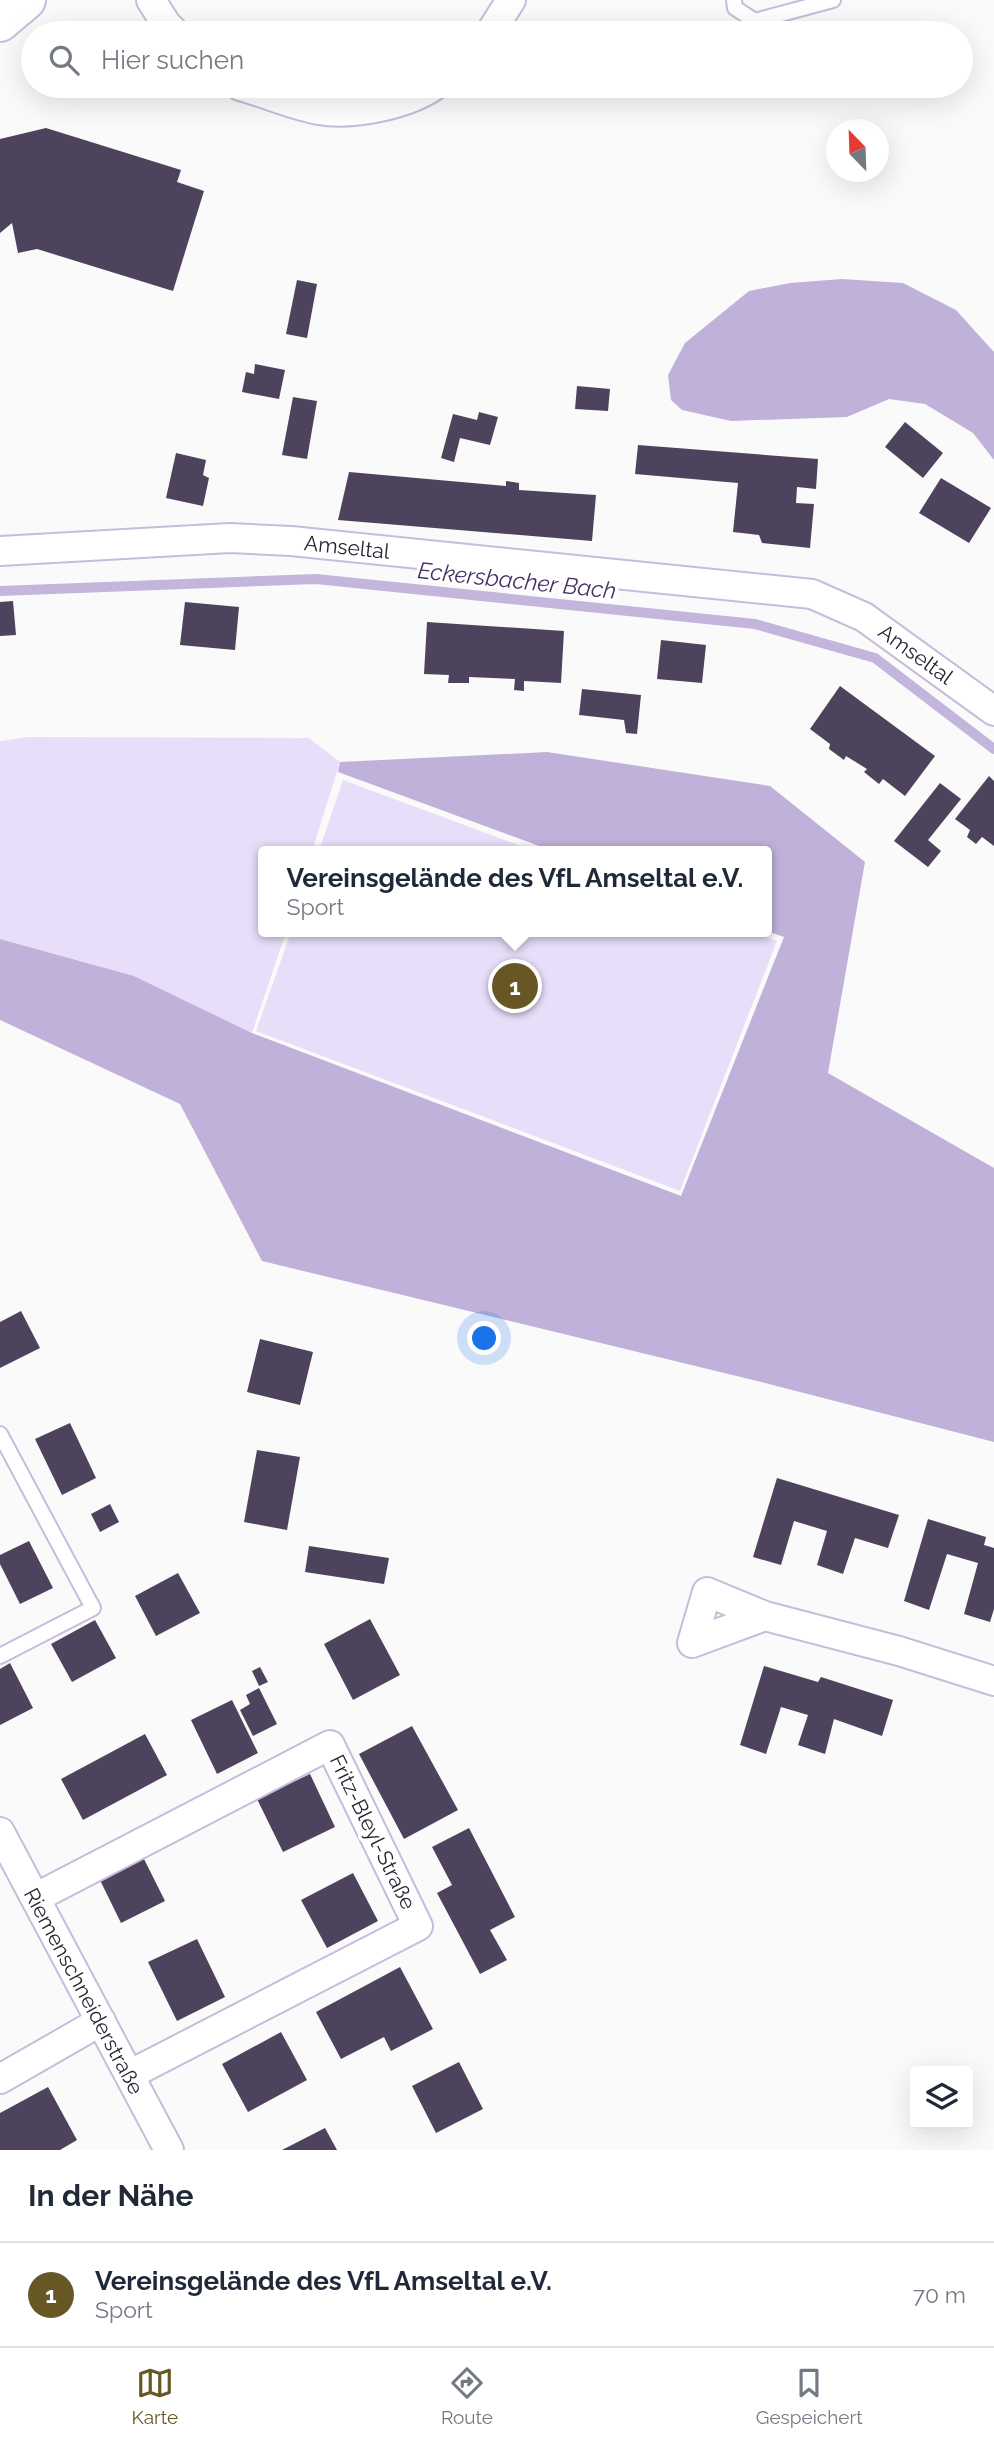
<!DOCTYPE html>
<html lang="de">
<head>
<meta charset="utf-8">
<style>
  :root { --surface:#fff; --page:#f6f6f7; --text:#1f2937; --muted:#747a83; --line:#e0e1e3; --accent:#675725 }
  body { margin:0; font-family:Raleway,sans-serif; background:var(--page); color:var(--text) }
  .controls { position:absolute; right:21px; bottom:21px; display:grid; overflow:hidden; border-radius:7px; box-shadow:0 7px 28px #0002 }
  .controls button { width:63px; height:63px; display:grid; place-items:center; padding:0; border:0; border-bottom:2px solid var(--line); background:var(--surface); color:var(--text); font:35px sans-serif }
  .compass { position:absolute; left:826px; top:119px; width:63px; height:63px; border-radius:50%; background:var(--surface); box-shadow:0 7px 28px #0002; rotate:337deg }
  .you { position:absolute; left:485px; top:1339px; width:24px; height:24px; margin:-18px; border:5px solid #fff; border-radius:50%; background:#1a73e8; box-shadow:0 0 0 10px #1a73e833 }
  .badge { display:grid; place-items:center; width:46px; height:46px; border-radius:50%; background:var(--accent); color:#fff; font-size:23px; font-weight:700 }
  .pin { position:absolute; translate:-50% -50%; border:4px solid #fff; box-shadow:0 2px 7px #0006 }
  .popup { position:absolute; left:258px; top:846px; width:514px; height:91px; box-sizing:border-box; display:grid; place-content:center; border-radius:7px; background:var(--surface); filter:drop-shadow(0 2px 5px #0005); font-size:23px; white-space:nowrap; color:var(--muted) }
  .popup b { font-size:26px; color:var(--text) }
  .popup::after { content:''; position:absolute; left:50%; top:100%; margin-left:-14px; border:14px solid transparent; border-top-color:var(--surface) }
  .list { margin:0; padding:0; list-style:none }
  h2 { display:flex; justify-content:space-between; align-items:center; height:91px; margin:0; padding:0 28px; font-size:30px }
  h2 small { font-size:23px; font-weight:400; color:var(--muted) }
  .list li { display:grid; grid-template-columns:46px 1fr auto; gap:21px; align-items:center; box-sizing:border-box; height:105px; padding:0 28px; border-top:2px solid var(--line) }
  .list b { display:block; font-size:26px; white-space:nowrap }
  .list p { margin:0; font-size:23px; white-space:nowrap; color:var(--muted) }
  .list em { font-size:23px; font-style:normal; color:var(--muted) }
  .icon { flex:none; width:38px; height:38px; fill:none; stroke:currentColor; stroke-width:2; stroke-linecap:round; stroke-linejoin:round }
  .map { position:relative; flex:none; width:994px; height:2150px; overflow:hidden }
  .search { position:absolute; background:var(--surface); box-shadow:0 7px 28px #0002; left:21px; right:21px; top:21px; height:77px; display:flex; align-items:center; gap:18px; box-sizing:border-box; padding:0 24px; border-radius:38px; color:var(--muted); font-size:26px }
  .sheet { height:196px; background:var(--surface) }
  nav { display:flex; justify-content:space-around; align-items:center; box-sizing:border-box; height:98px; border-top:2px solid var(--line); background:var(--surface); font-size:19px; color:var(--muted) }
  nav a { display:grid; justify-items:center; gap:4px }
  nav .on { color:var(--accent) }
  .map>svg:first-child { display:block }
  .green { fill:#e8defa }
  .forest { fill:#c0b1da }
  .lines { fill:none; stroke-linecap:round; stroke-linejoin:round }
  .stream { stroke:#c4b5dd; stroke-width:10 }
  .building { fill:#4d435d }
  .lane-casing { stroke:#c7bcdb; stroke-width:18 }
  .street-casing { stroke:#c7bcdb; stroke-width:32 }
  .secondary-casing { stroke:#c7bcdb; stroke-width:42 }
  .lane { stroke:#fff; stroke-width:14 }
  .street { stroke:#fff; stroke-width:28 }
  .secondary { stroke:#fff; stroke-width:38 }
  .labels { text-anchor:middle; dominant-baseline:central; stroke-width:7; stroke-linejoin:round; paint-order:stroke }
  .street-label { font-size:21px; fill:#292531; stroke:#fff }
  .water-label { font-size:23px; font-style:italic; fill:#473165; stroke:#fff }
</style>
</head>
<body>
<div class="map">
<svg width="994" height="2150" viewBox="0 0 994 2150">
  <rect width="100%" height="100%" fill="#fafafa"/>
  <path class="green" d="M28,737l281,1 31,24 -28,89h-49v81h23l-34,101 -118,-57 -134,-37v-198z
    M343,780l191,71h-215z
    M291,932h461l25,9 -97,250 -424,-160z"/>
  <path class="forest" d="M842,279l61,4 53,27 38,42v108l-21,-27 -48,-29 -36,-5 -42,18 -116,4 -49,-11 -11,-10 -3,-25 17,-32 64,-52 41,-8z
    M547,752l223,34 95,76 -37,211 166,95v274l-241,-62 -491,-119 -82,-157 -180,-84v-81l134,37 118,57 429,163 103,-259 -17,-6v-80h-214l-215,-79 2,-10z"/>
  <g class="lines">
    <path class="stream" d="M0,591l316,-12 439,45 120,34 119,91"/>
  </g>
  <path class="building" d="M46,128l135,42 -4,12 27,9 -31,100 -136,-42 -19,4 -6,-30 -12,10v-94z
    M297,280l20,4 -10,54 -21,-4z
    M255,364l30,6 -6,29 -37,-7 4,-20 8,2z
    M577,386l33,3 -2,22 -33,-2z
    M293,397l24,4 -10,58 -25,-4z
    M479,412l19,5 -8,28 -30,-7 -6,24 -13,-4 12,-44 24,6z
    M905,422l38,31 -20,25 -38,-31z
    M638,445l180,14 -2,30 -19,-2 -1,16 18,1 -4,44 -48,-5 -3,-8 -26,-3 5,-49 -103,-9z
    M176,453l30,7 -3,15 6,3 -6,28 -37,-8z
    M349,472l157,14v-5l13,2v7l77,5 -4,46 -254,-21z
    M941,478l50,30 -22,35 -50,-30z
    M13,601l3,34 -16,1v-34z
    M185,602l54,5 -4,43 -55,-5z
    M427,622l137,9 -3,52 -37,-2v10l-10,-1 1,-11 -46,-2v6h-21l1,-8 -25,-1z
    M661,640l45,5 -4,38 -45,-4z
    M840,686l95,70 -30,40 -22,-17 -4,5 -15,-12 3,-3 -21,-13 -2,4 -15,-11 1,-5 -20,-15z
    M582,689l59,6 -4,39 -11,-1 -2,-13 -45,-5z
    M989,776l5,5v65l-12,-9 -6,7 -9,-7 3,-7 -15,-11z
    M940,783l21,16 -33,41 13,11 -13,16 -34,-26z
    M21,1311l19,37 -40,20v-46z
    M260,1339l53,13 -13,53 -53,-13z
    M70,1423l26,55 -34,17 -27,-56z
    M257,1450l43,7 -13,73 -43,-8z
    M777,1478l122,37 -11,33 -33,-10 -12,36 -26,-9 10,-34 -33,-10 -13,44 -28,-8z
    M110,1504l9,18 -19,10 -9,-18z
    M928,1519l58,18 -2,8 10,3v61l-4,13 -26,-8 14,-51 -31,-9 -18,56 -25,-9z
    M29,1541l24,47 -33,16 -20,-40v-9z
    M309,1546l80,12 -5,26 -79,-12z
    M178,1573l22,40 -44,23 -21,-40z
    M370,1619l30,56 -47,25 -29,-56z
    M95,1620l21,38 -44,24 -21,-38z
    M10,1663l23,45 -33,17v-56z
    M764,1666l54,16 3,-5 72,23 -11,36 -48,-17 -9,35 -27,-9 10,-30 -27,-8 -15,47 -26,-9z
    M260,1667l8,15 -9,4 -7,-15z
    M259,1688l18,36 -24,12 -13,-26 10,-6 -4,-9z
    M232,1700l26,53 -41,21 -26,-54z
    M412,1726l46,84 -54,29 -45,-85z
    M145,1734l22,41 -84,45 -22,-41z
    M310,1774l25,53 -52,25 -26,-53z
    M469,1828l46,89 -25,13 17,30 -27,14 -43,-81 15,-8 -20,-38z
    M143,1857l22,44 -44,22 -22,-45z
    M353,1873l25,48 -51,27 -26,-48z
    M197,1939l28,58 -48,24 -29,-59z
    M400,1967l33,62 -42,22 -7,-14 -43,22 -25,-47z
    M281,2032l26,48 -59,32 -26,-48z
    M459,2062l24,47 -47,24 -24,-47z
    M48,2087l29,53 -17,10h-60v-37z
    M325,2128l12,22h-55z"/>
  <g class="lines">
    <g class="lane-casing">
      <path id="lane" d="M734,0l1,8 20,13 78,-21
        M0,1434l93,174 -93,48"/>
    </g>
    <g class="street-casing">
      <path id="street" d="M151,0l15,24 9,9
        M490,33l21,-33
        M240,86c26,7 52,19 79,24 33,6 87,-5 115,-24
        M0,551l230,-13 61,3 521,53 52,23 130,94
        M765,1616l-73,27 15,-51 58,24 134,35 95,30
        M0,1832l169,318
        M35,1898l295,-153 88,181 -289,149
        M0,2079l101,-58"/>
    </g>
    <g class="secondary-casing">
      <path id="secondary" d="M0,22l26,-22"/>
    </g>
    <use href="#lane" class="lane"/>
    <use href="#street" class="street"/>
    <use href="#secondary" class="secondary"/>
  </g>
  <g class="labels">
    <g class="street-label">
      <text transform="translate(347 547) rotate(6)">Amseltal</text>
      <text transform="translate(916 654) rotate(36)">Amseltal</text>
      <text transform="translate(373 1832) rotate(64)">Fritz-Bleyl-Straße</text>
      <text transform="translate(84 1991) rotate(62)">Riemenschneiderstraße</text>
    </g>
    <g class="water-label">
      <text transform="translate(517 580) rotate(6)">Eckersbacher Bach</text>
    </g>
  </g>
</svg>
<div class="controls">
<button><svg class="icon" aria-label="layers" viewBox="0 0 24 24"><path d="M12 4l9 5-9 5-9-5zM3 14l9 5 9-5"/></svg></button>
</div>
<svg class="compass" viewBox="-18 -18 36 36"><path d="M0-13l5 13h-10z" fill="#e53935"/><path d="M0 13l5-13h-10z" fill="#747a83"/></svg>
<div class="you"></div>
<div class="pin badge" style="left:515px;top:986px">1</div>
<div class="popup"><b>Vereinsgelände des VfL Amseltal e.V.</b>Sport</div>
<div class="search"><svg class="icon" aria-label="search" viewBox="0 0 24 24"><circle cx="10" cy="10" r="6"/><path d="M15 15l6 6"/></svg>Hier suchen</div>
</div>
<section class="sheet">
<h2>In der Nähe<small></small></h2>
<ul class="list">
<li><span class="badge">1</span><div><b>Vereinsgelände des VfL Amseltal e.V.</b><p>Sport</p></div><em>70 m</em></li>
</ul>
</section>
<nav>
<a class="on"><svg class="icon" aria-label="map" viewBox="0 0 24 24"><path d="M3 6l6-2 6 2 6-2v14l-6 2-6-2-6 2zM9 4v14M15 6v14"/></svg>Karte</a>
<a><svg class="icon" aria-label="directions" viewBox="0 0 24 24"><path d="M12 3l9 9-9 9-9-9zM9 14v-3h6M13 9l2 2-2 2"/></svg>Route</a>
<a><svg class="icon" aria-label="saved" viewBox="0 0 24 24"><path d="M7 4h10v16l-5-4-5 4z"/></svg>Gespeichert</a>
</nav>
</body>
</html>
